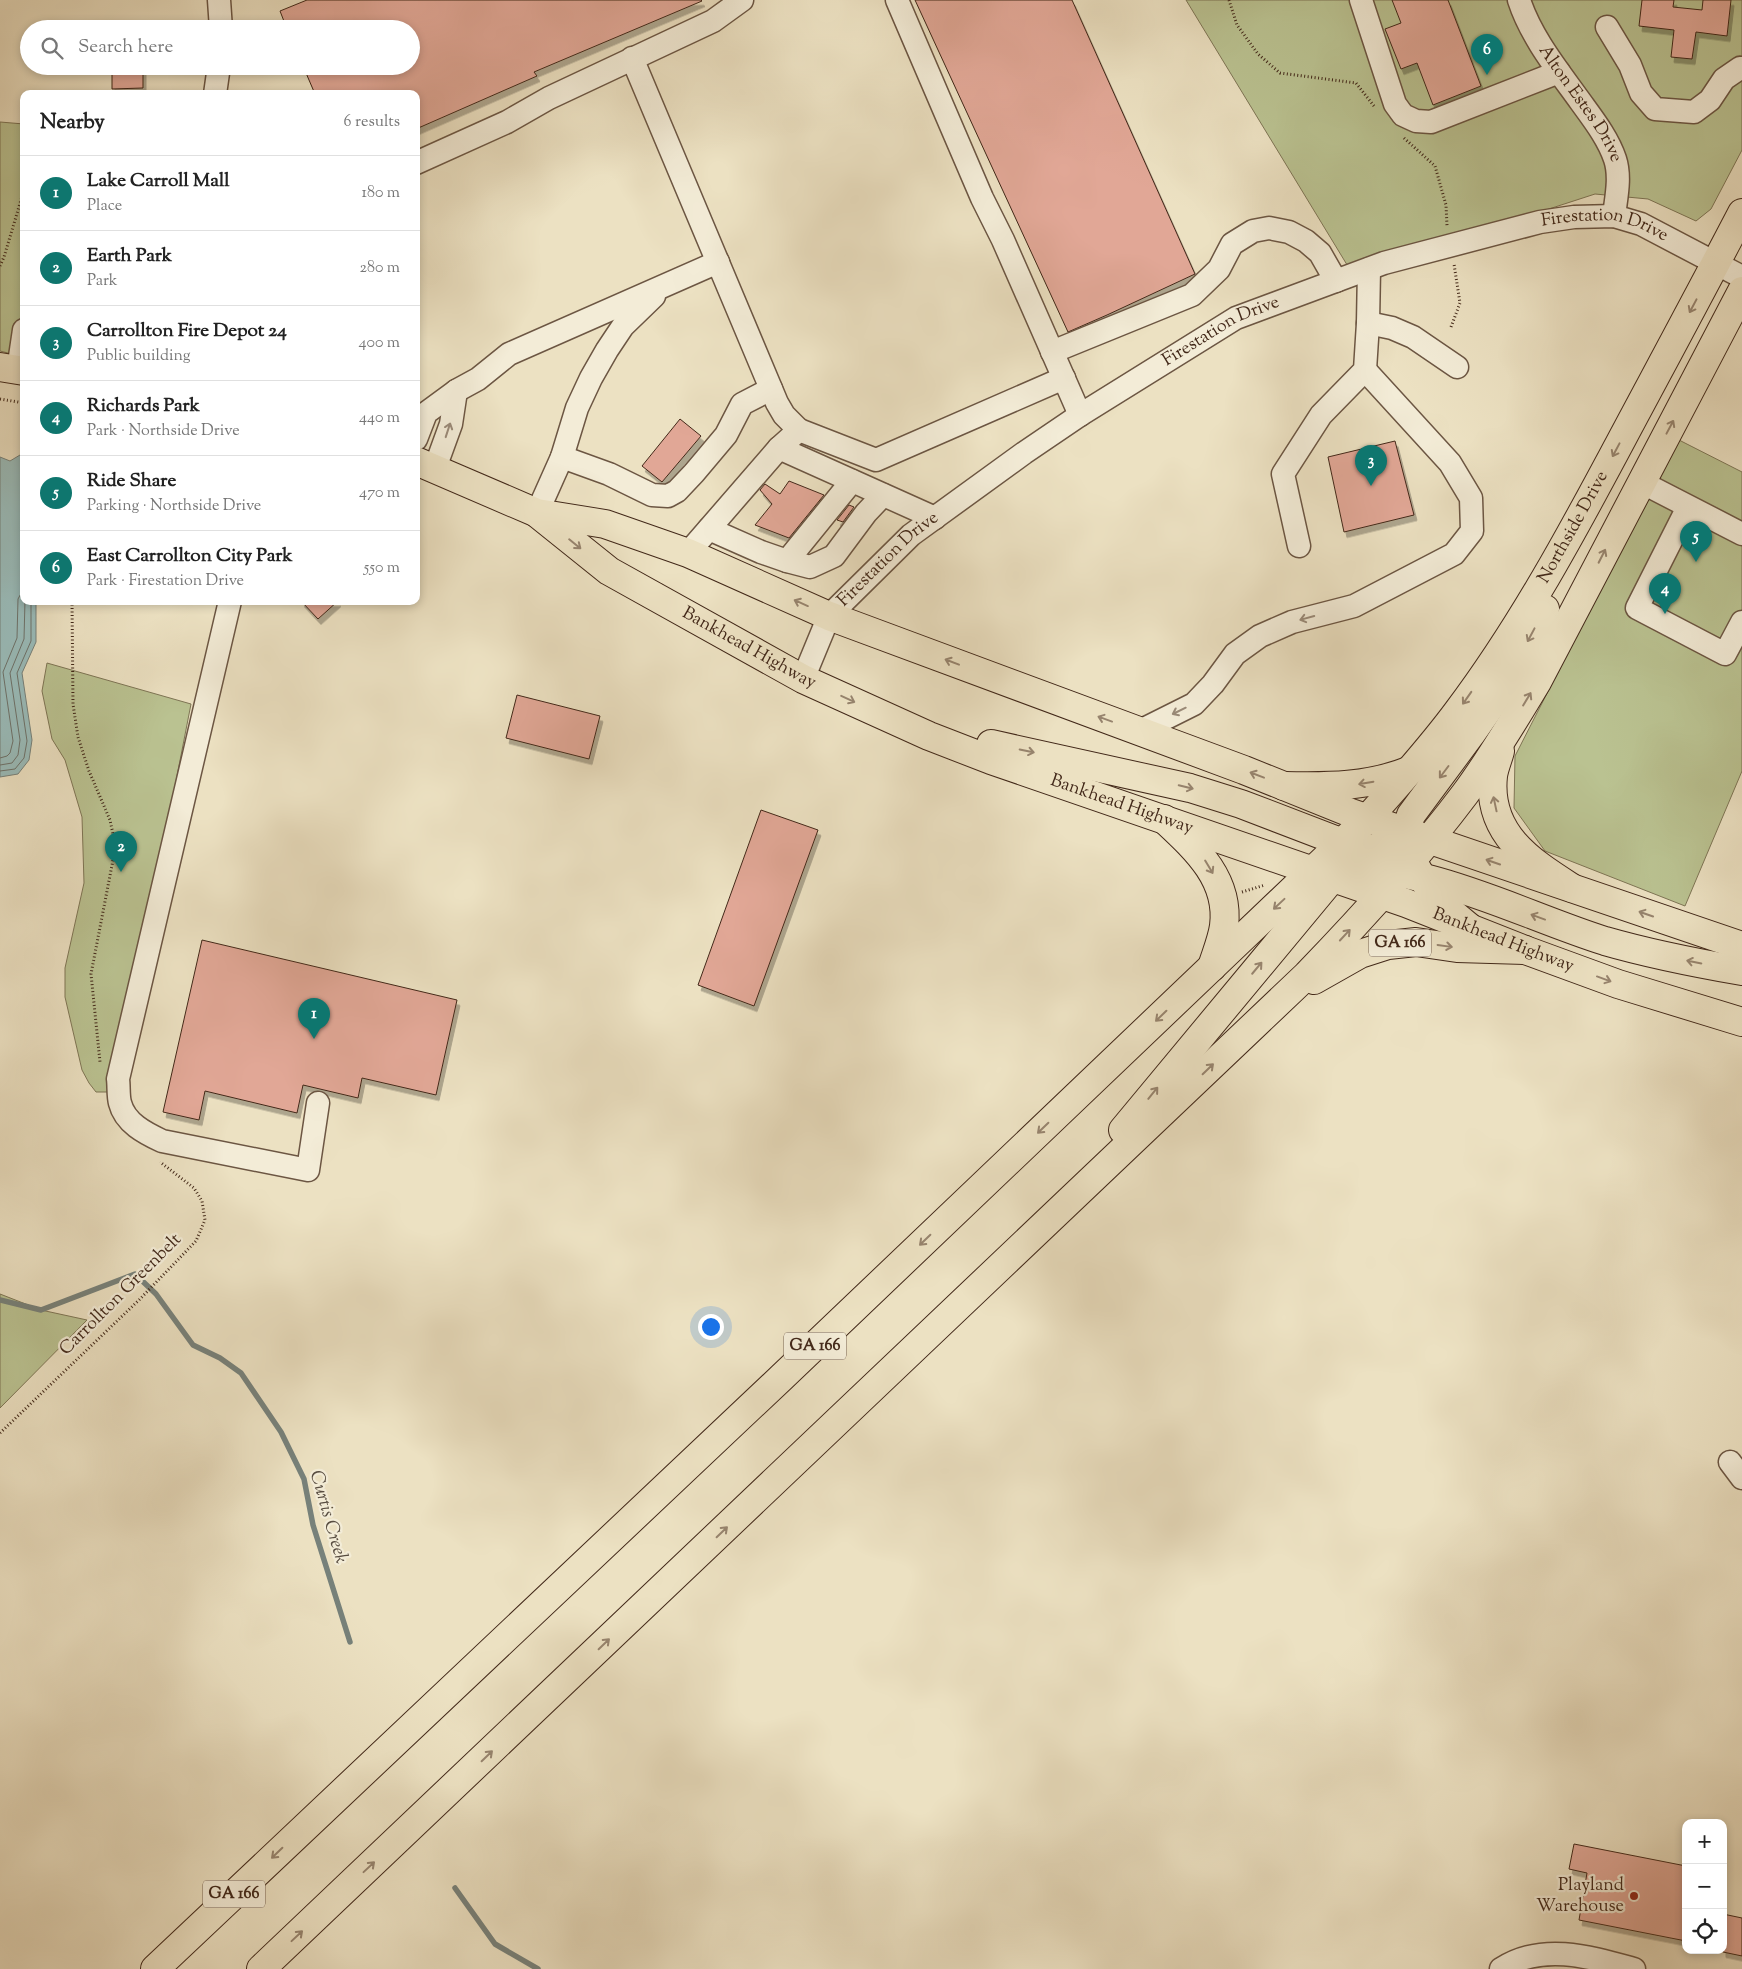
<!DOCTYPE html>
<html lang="en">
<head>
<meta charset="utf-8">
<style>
  :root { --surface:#fff; --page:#f2f2f2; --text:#222; --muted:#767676; --line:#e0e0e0; --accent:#0f766e }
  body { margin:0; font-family:"Sorts Mill Goudy",serif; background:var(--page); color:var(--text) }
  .controls { position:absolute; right:15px; bottom:15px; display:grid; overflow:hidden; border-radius:10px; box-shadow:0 2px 8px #0003 }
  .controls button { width:45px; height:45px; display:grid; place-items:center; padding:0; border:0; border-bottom:1px solid var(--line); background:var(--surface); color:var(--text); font:25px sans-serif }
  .you { position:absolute; left:710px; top:1326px; width:18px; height:18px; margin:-12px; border:4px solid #fff; border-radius:50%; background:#1a73e8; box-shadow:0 0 0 8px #1a73e833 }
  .badge { display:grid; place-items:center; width:32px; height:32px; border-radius:50%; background:var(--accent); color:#fff; font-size:16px; font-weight:700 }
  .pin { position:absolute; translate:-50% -41px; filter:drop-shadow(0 1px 2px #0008) }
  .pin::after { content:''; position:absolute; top:26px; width:18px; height:15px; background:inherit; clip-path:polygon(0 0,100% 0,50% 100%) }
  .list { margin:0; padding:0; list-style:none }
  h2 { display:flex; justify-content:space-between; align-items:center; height:65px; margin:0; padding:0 20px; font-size:21px }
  h2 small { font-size:16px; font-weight:400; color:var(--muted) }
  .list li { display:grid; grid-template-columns:32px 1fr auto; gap:15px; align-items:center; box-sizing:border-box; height:75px; padding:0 20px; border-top:1px solid var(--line) }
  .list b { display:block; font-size:19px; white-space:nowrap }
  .list p { margin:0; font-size:16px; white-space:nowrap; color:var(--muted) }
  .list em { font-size:16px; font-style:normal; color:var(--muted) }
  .icon { flex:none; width:28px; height:28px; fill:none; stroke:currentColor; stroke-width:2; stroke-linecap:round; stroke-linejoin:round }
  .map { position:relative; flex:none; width:1742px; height:1969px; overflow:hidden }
  .search { position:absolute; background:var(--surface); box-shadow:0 2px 8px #0003; left:20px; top:20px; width:400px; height:55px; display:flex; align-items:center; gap:12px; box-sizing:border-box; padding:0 18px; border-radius:28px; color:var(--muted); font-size:19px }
  .panel { position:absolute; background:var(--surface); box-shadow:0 2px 8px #0003; left:20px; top:90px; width:400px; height:515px; border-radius:10px }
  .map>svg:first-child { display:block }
  .green { fill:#bac291; stroke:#7e7555 }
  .water { fill:#9abcba; stroke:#77817a }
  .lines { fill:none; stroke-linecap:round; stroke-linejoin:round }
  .shore { stroke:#6e726a; stroke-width:1 }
  .stream { stroke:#77817a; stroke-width:5.5 }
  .building { fill:#e1a796; stroke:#422819; filter:url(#shadow) }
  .minor-casing { stroke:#6c5643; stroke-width:25 }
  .major-casing { stroke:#422819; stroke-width:30 }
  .highway-casing { stroke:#422819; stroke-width:30 }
  .path { stroke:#422819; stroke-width:3; stroke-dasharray:1 2.5; stroke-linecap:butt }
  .minor { stroke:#f3ecd7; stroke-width:22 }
  .major { stroke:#ece1c2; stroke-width:28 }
  .highway { stroke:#ece1c2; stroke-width:28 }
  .oneway { stroke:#97846e }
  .oneway2 { stroke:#9a8a78 }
  .poi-dot { fill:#8f2418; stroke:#f3ecd7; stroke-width:2 }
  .labels { text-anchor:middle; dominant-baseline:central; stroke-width:4.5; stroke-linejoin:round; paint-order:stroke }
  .shield { fill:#f3ecd7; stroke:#776352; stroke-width:1 }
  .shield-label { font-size:16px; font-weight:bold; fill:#422819 }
  .street-label { font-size:18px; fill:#422819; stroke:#f3ecd7 }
  .poi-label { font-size:18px; fill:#422819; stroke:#f3ecd7; text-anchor:end }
  .water-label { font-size:19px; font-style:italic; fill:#584d41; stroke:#f3ecd7 }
</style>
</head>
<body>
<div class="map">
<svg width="1742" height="1969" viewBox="0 0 1742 1969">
  <defs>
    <filter id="shadow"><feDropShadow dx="3" dy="5.5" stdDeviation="0" flood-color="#0004"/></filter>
  </defs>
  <rect width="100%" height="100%" fill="#ece1c2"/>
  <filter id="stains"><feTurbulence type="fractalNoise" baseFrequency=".004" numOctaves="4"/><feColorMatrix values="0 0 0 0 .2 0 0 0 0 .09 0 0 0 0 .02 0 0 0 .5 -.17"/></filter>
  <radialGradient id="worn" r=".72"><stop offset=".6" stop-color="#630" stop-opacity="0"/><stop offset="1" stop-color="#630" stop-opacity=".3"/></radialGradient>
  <path class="green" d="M1186,0h556v150l-31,59 -15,12 -48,-22 -53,-5 -243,79z
    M0,122l24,2v233l-24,-6z
    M1677,439l65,33v299l-57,135 -140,-55 -31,-43 1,-52z
    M47,663l144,41 -73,375 -9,13h-13l-7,-9 -7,-13 -17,-73v-29l19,-85 -2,-66 -17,-57 -13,-21 -10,-48z
    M0,1294l41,16 46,10 -87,88z"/>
  <path class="water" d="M20,455l4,2v144h12v41l-14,31 10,67 -3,20 -11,14 -18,3v-320l10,4z"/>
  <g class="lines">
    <path class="shore" d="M0,758l7,-2 3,-3 3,-12 -10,-69 14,-34 1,-39 6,-11
      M0,765l12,-2 6,-8 2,-15 -10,-67 14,-34 1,-38
      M0,771l15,-2 9,-11 3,-17 -10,-68 14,-32v-40"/>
    <path class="stream" d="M0,1300l41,10 94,-36 21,20 37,51 27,13 21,15 40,59 23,47 9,46 37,117
      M455,1888l40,56 43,25"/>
  </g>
  <path class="building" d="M307,0h394l1,1 -168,71 3,4 -121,53v-35h-101l-12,-28h108v-37h-124l-7,-18z
    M915,0h157l123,274 -88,41 -39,17z
    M1392,0h56l33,86 -48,19 -16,-42 -16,6 -16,-40 16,-6z
    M1642,0h32l-1,7 29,3 1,-10h28l-4,36 -31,-4 -4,27 -21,-2 3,-27 -35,-4z
    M112,66h31v22l-31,1z
    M680,419l21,17 -39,46 -20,-16z
    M1395,441l19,74 -70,17 -16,-75z
    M789,481l35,14 -35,43 -34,-13 17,-21 -12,-14 5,-6 15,10z
    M849,505l5,2 -11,15 -6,-2z
    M301,601h37l-20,18z
    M517,695l83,21 -11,43 -83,-21z
    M761,810l57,20 -64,176 -56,-21z
    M202,940l255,60 -21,95 -74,-17 -4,20 -55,-13 -6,28 -92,-22 -6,29 -36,-8z
    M1574,1844l112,22v75l-107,-21 8,-47 -18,-4z
    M1723,1914l19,4v38l-19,-4z"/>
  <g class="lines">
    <g class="minor-casing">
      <g id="minor">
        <path d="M219,0l2,29"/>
        <path d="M897,0l85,198 21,42 77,175"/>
        <path d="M1361,0l34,104 8,11 13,6 15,1 128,-50"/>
        <path id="s1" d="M1519,0c12,37 38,69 61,101 13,18 28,37 35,58 6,18 1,39 -1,57"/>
        <path d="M1607,27l23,38 11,28 14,16 39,3 16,-12 14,-21 16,-11 2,1"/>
        <path d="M632,58l145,345 7,12 15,15 -20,18 156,70"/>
        <path d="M215,94l4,-28"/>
        <path d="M416,163l91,-41 42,-24 164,-77 29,-21"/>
        <path d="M1368,323l24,5 21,9 44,30"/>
        <path d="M1052,352l140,-57 27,-26 13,-25 21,-13 16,-3 20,4 17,9 14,12 16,28"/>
        <path d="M18,370l6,-40"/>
        <path d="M799,430l77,30 188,-82"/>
        <path d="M416,439l10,-26 30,-22 22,-12 31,-25 209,-92"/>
        <path d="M562,457l47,17 43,21 16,1 9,-5 17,-18 32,-38 16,-31 29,-15"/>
        <path d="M435,468l16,-44 5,-33"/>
        <path d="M1641,482l101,52"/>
        <path d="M1688,507l-51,101 88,46 17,-32"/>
        <path d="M537,513l25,-56 15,-49 14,-30 16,-28 16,-24 31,-30"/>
        <path d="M709,529l52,23 26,9 23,6 24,-11 32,-43 17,-18"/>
        <path d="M1299,546l-16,-72 38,-59 44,-45 3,-47 1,-54"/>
        <path d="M688,553l91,-105"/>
        <path d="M787,561l65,-80"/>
        <path d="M230,601l-112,478c1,7 0,17 2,24 5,20 25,30 42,38l146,29 10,-67"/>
        <path id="s2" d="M803,679l26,-63 82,-81 113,-82 56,-38 156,-97 148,-55 156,-41 34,-5 40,-1 27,8 101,53"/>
        <path d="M1138,732l56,-28 19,-20 22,-30 25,-18 32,-14 62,-16 100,-52 18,-23 -1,-33 -21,-35 -85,-93"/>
        <path d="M1730,1462l12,16"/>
        <path d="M1501,1969c41,-27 90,-12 133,0"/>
      </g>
    </g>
    <g class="major-casing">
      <g id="major">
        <path d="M0,367l24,4"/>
        <path d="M416,461l121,52 68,11 83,29 141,63 415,154 107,43 391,133"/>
        <path id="s3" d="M538,514l71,57 194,108 126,57 62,24 415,143 119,47 93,34 124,38"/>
        <path d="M991,744l199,44 51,16 115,44c32,3 43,0 73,-8"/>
        <path d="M1326,870c95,-11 190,43 279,71 45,13 91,22 137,30"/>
      </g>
    </g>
    <g class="highway-casing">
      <g id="highway">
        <path d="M1500,751c-2,8 -6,17 -7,25 -6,58 37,85 79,112"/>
        <path d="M1284,786c44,1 85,1 127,-16"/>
        <path d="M1164,819c31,29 66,60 60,107 -2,14 -8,28 -12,41"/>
        <path d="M1469,927c-30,-23 -75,-70 -58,-112l60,-81 37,-53 37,-72"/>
        <path d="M1314,980l46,-26 28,-9 28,-3 41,6 68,2"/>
        <path d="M1123,1130l230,-277"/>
        <path id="s4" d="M155,1969l627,-592 586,-559c31,-35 62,-69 90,-107 64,-85 115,-180 165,-274 40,-75 80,-149 119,-224"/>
        <path d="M261,1969l1046,-994c56,-58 110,-117 158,-181 26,-35 49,-74 72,-112l205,-391"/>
      </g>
    </g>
    <path class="path" d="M1229,0l8,25 21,29 22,19 76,10 18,23
      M1404,138l31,28 11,39 1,21
      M0,266l4,-9 20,-67
      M1451,327l9,-24 -6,-39
      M0,399l24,4
      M72,601l1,103 5,33 11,34 21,49 3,14v26l-22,114 9,88
      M1242,892l23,-7
      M0,1433l139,-133 57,-59 9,-21 -3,-19 -8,-13 -34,-26"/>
    <use href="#minor" class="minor"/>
    <use href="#major" class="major"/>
    <use href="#highway" class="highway"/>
  </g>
  <defs><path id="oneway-shaft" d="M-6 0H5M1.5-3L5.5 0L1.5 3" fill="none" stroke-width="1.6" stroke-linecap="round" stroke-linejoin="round" transform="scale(1.25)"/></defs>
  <g class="oneway">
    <use href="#oneway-shaft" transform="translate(1693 306) rotate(118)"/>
    <use href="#oneway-shaft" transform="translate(1670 427) rotate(-62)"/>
    <use href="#oneway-shaft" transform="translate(1616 450) rotate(118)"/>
    <use href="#oneway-shaft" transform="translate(575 544) rotate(39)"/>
    <use href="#oneway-shaft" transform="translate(1602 556) rotate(-63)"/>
    <use href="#oneway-shaft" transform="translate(801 603) rotate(-156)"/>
    <use href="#oneway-shaft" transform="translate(1531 635) rotate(118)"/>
    <use href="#oneway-shaft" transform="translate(952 662) rotate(-159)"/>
    <use href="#oneway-shaft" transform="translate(1467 698) rotate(125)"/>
    <use href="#oneway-shaft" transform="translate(848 699) rotate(25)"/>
    <use href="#oneway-shaft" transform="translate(1527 699) rotate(-59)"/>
    <use href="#oneway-shaft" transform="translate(1105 719) rotate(-160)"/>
    <use href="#oneway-shaft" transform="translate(1027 751) rotate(12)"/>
    <use href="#oneway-shaft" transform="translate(1444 772) rotate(127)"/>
    <use href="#oneway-shaft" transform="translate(1257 775) rotate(-159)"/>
    <use href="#oneway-shaft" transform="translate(1366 783) rotate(170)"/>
    <use href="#oneway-shaft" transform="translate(1186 787) rotate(14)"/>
    <use href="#oneway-shaft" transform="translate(1495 804) rotate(-102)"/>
    <use href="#oneway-shaft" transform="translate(1493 862) rotate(-161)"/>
    <use href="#oneway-shaft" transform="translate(1209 867) rotate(59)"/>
    <use href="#oneway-shaft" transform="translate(1279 904) rotate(137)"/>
    <use href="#oneway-shaft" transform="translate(1646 914) rotate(-161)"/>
    <use href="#oneway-shaft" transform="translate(1538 917) rotate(-160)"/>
    <use href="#oneway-shaft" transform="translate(1345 935) rotate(-47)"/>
    <use href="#oneway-shaft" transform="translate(1445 946) rotate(8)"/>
    <use href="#oneway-shaft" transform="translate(1694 962) rotate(-169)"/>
    <use href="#oneway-shaft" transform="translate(1257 968) rotate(-50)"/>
    <use href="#oneway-shaft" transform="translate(1604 979) rotate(20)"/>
    <use href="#oneway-shaft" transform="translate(1161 1016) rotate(136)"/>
    <use href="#oneway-shaft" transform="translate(1208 1069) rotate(-44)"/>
    <use href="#oneway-shaft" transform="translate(1153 1093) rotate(-51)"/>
    <use href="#oneway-shaft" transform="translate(1043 1128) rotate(136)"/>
    <use href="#oneway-shaft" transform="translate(925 1240) rotate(136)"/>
    <use href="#oneway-shaft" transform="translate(722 1532) rotate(-44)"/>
    <use href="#oneway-shaft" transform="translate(604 1644) rotate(-44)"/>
    <use href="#oneway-shaft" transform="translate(487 1756) rotate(-44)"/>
    <use href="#oneway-shaft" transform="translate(277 1853) rotate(136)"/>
    <use href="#oneway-shaft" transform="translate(369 1867) rotate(-43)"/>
    <use href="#oneway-shaft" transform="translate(297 1936) rotate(-43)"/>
  </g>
  <g class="oneway2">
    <use href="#oneway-shaft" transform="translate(448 430) rotate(-72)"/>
    <use href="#oneway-shaft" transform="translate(1307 618) rotate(165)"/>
    <use href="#oneway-shaft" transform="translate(1179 711) rotate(154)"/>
  </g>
  <circle class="poi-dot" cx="1634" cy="1896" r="5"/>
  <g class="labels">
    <g class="shield">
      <rect x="1369" y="929.5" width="62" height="27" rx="4"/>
      <rect x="784" y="1332.5" width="62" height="27" rx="4"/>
      <rect x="203" y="1880.5" width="62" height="27" rx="4"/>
    </g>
    <g class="shield-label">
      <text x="1400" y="943">GA 166</text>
      <text x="815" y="1346">GA 166</text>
      <text x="234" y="1894">GA 166</text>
    </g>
    <g class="street-label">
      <text stroke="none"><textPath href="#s1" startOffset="121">Alton Estes Drive</textPath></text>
      <text stroke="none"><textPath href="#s2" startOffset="960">Firestation Drive</textPath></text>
      <text stroke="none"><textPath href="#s2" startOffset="555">Firestation Drive</textPath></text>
      <text stroke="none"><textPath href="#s4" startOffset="2029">Northside Drive</textPath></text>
      <text stroke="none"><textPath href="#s2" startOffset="150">Firestation Drive</textPath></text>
      <text stroke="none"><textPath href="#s3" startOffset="251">Bankhead Highway</textPath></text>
      <text stroke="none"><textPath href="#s3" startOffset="656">Bankhead Highway</textPath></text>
      <text stroke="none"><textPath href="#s3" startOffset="1061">Bankhead Highway</textPath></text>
      <text transform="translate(121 1295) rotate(-45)">Carrollton Greenbelt</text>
    </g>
    <g class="poi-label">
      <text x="1624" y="1886">Playland<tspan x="1624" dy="21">Warehouse</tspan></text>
    </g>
    <g class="water-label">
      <text transform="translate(328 1517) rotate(74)">Curtis Creek</text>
    </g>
  </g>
  <rect width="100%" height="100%" filter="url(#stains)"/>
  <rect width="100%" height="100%" fill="url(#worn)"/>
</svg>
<div class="controls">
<button>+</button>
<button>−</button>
<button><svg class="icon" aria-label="locate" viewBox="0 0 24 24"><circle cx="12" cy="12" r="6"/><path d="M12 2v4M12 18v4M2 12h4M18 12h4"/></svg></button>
</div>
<div class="you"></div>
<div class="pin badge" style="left:314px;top:1039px">1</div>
<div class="pin badge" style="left:121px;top:872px">2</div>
<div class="pin badge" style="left:1371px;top:486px">3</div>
<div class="pin badge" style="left:1665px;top:614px">4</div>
<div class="pin badge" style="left:1696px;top:562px">5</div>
<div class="pin badge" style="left:1487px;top:75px">6</div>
<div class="search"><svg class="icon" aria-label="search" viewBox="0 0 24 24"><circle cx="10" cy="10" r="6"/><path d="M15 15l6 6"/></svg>Search here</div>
<section class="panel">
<h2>Nearby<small>6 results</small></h2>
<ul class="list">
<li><span class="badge">1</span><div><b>Lake Carroll Mall</b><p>Place</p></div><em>180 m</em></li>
<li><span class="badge">2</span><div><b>Earth Park</b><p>Park</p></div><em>280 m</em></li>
<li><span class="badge">3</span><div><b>Carrollton Fire Depot 24</b><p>Public building</p></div><em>400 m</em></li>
<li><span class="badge">4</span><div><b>Richards Park</b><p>Park · Northside Drive</p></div><em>440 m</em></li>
<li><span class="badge">5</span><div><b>Ride Share</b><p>Parking · Northside Drive</p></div><em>470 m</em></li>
<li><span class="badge">6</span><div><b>East Carrollton City Park</b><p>Park · Firestation Drive</p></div><em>550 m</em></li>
</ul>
</section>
</div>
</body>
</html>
